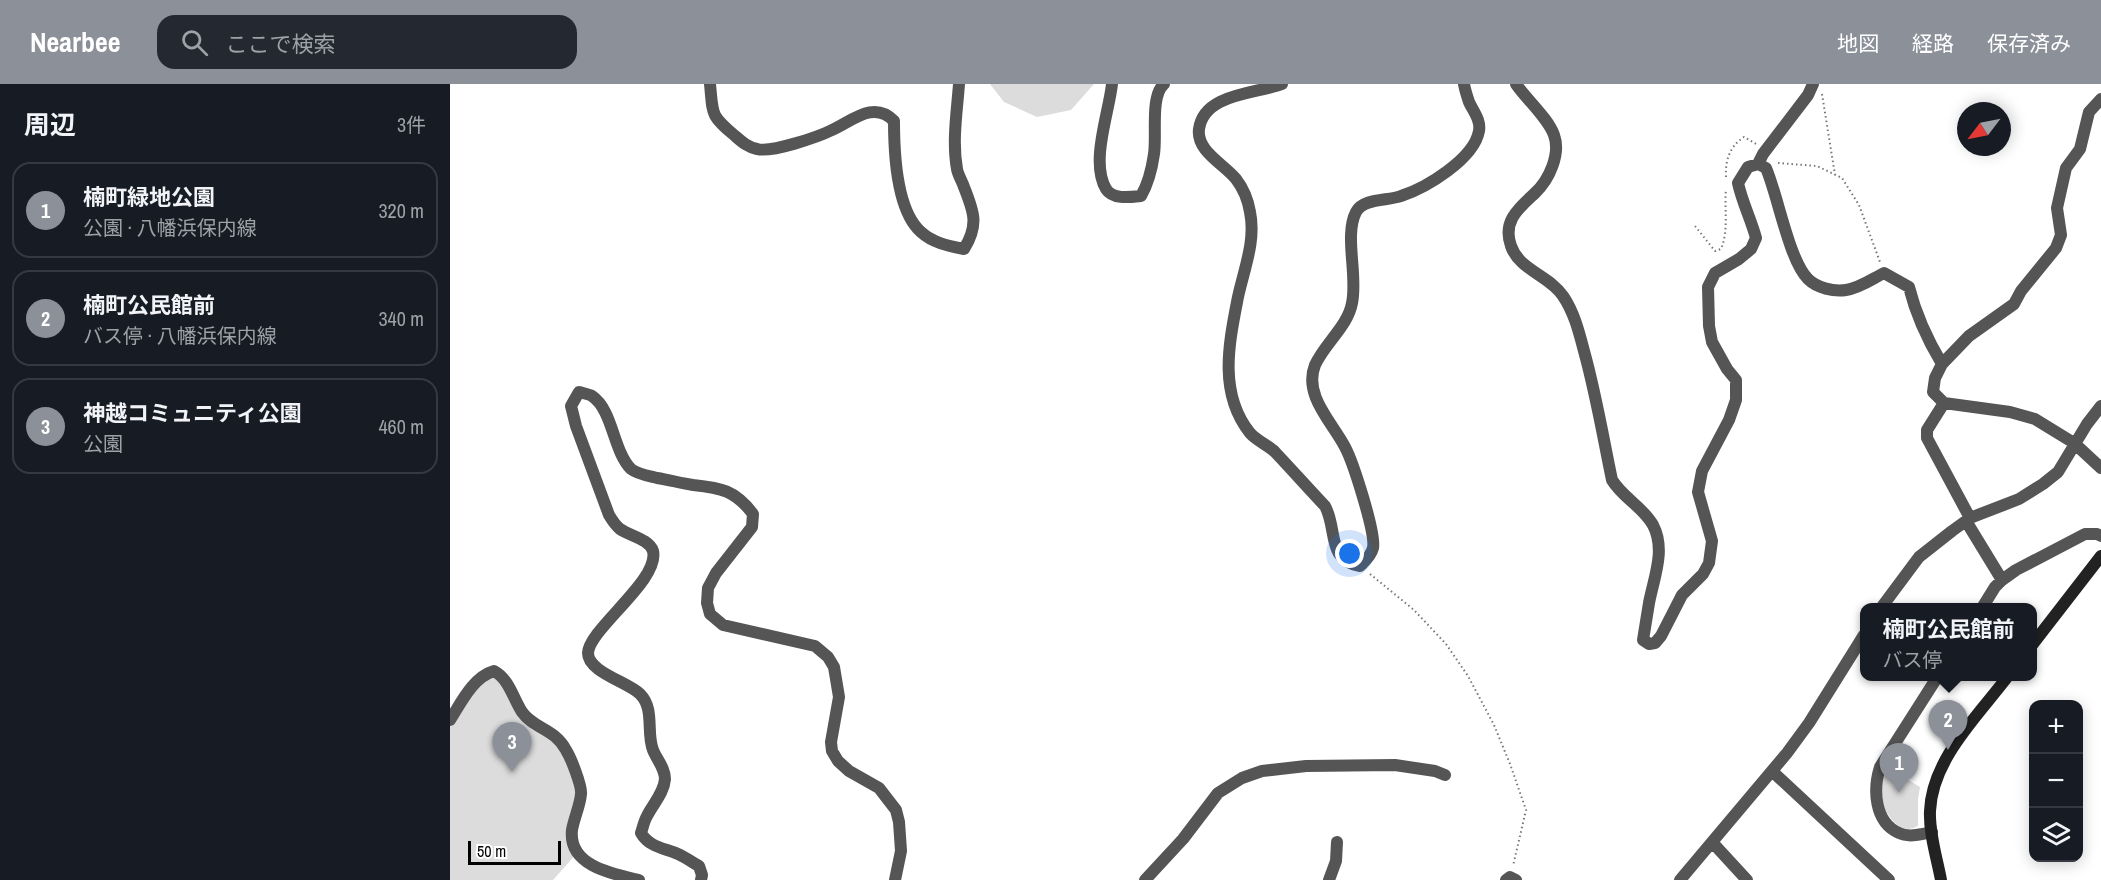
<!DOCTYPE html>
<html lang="ja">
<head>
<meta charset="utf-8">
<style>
  :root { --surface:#171b24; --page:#242831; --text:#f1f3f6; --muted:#9ea1a6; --line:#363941; --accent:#8c9099 }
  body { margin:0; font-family:"Archivo Narrow","Noto Sans JP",sans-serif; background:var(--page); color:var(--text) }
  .controls { position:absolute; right:18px; bottom:18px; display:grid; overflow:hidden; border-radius:12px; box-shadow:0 3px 15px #0003 }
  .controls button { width:54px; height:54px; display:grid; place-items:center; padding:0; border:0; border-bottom:2px solid var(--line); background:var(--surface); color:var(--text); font:30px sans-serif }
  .compass { position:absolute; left:1507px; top:18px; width:54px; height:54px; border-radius:50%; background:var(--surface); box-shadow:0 3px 15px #0003; rotate:238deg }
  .scale { position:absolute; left:18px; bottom:15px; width:93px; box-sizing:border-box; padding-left:6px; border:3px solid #000; border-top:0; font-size:16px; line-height:21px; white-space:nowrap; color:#000; -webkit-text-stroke:4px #fff; paint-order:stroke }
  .you { position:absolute; left:900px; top:470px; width:21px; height:21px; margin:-15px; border:4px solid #fff; border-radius:50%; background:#1a73e8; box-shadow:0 0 0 9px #1a73e833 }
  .badge { display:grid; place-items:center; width:39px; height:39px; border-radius:50%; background:var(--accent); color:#fff; font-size:20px; font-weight:700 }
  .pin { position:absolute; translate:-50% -50px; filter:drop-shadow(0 2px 3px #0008) }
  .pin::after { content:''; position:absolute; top:32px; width:21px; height:18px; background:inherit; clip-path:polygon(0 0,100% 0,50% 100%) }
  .popup { position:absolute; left:1410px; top:519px; width:177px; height:78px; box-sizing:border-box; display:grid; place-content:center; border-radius:12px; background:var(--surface); filter:drop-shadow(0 2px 4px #0005); font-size:20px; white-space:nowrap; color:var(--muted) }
  .popup b { font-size:22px; color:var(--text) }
  .popup::after { content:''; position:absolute; left:50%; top:100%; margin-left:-12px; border:12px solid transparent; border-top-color:var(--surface) }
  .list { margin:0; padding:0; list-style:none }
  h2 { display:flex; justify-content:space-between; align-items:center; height:78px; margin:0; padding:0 24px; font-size:26px }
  h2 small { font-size:20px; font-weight:400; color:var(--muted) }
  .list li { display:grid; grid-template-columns:39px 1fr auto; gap:18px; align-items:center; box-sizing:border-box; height:96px; margin:0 12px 12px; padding:0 12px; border:2px solid var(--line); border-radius:18px }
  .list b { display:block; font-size:22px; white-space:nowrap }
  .list p { margin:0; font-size:20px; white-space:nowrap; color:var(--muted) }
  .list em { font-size:20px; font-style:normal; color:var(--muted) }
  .icon { flex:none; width:33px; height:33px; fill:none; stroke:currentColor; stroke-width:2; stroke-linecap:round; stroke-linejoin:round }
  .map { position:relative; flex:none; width:1651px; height:796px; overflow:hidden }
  header { display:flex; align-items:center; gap:36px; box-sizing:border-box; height:84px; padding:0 30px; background:var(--accent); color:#fff }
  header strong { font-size:28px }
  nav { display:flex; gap:33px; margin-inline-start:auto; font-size:21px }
  .search { width:420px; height:54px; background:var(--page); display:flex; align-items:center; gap:15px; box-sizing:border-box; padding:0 21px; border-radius:18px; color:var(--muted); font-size:22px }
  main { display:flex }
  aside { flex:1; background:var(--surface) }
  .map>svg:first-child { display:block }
  .green { fill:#dcdcdc }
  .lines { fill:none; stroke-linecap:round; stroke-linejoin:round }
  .path { stroke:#777; stroke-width:2; stroke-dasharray:1.5 3; stroke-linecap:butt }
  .minor { stroke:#555; stroke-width:12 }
  .secondary { stroke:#222; stroke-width:12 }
</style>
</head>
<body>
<header>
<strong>Nearbee</strong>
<div class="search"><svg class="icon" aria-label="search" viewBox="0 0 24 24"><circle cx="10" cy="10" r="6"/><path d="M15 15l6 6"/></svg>ここで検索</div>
<nav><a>地図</a><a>経路</a><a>保存済み</a></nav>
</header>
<main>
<aside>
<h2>周辺<small>3件</small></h2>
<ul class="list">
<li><span class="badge">1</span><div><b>楠町緑地公園</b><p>公園 · 八幡浜保内線</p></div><em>320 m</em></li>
<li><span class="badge">2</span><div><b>楠町公民館前</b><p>バス停 · 八幡浜保内線</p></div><em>340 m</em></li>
<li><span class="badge">3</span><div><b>神越コミュニティ公園</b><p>公園</p></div><em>460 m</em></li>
</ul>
</aside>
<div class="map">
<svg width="1651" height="796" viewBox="0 0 1651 796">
  <rect width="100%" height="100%" fill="#fff"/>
  <path class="green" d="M540,0h104l-23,26 -34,7 -33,-15z
    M44,587l29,42 28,19 30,60 -8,37 4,24 -24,27h-103v-160z
    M1435,682l35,21 -2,12v27c-19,11 -31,-12 -39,-27z"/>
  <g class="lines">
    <path class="path" d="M1372,10l13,81
      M1328,79l39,3 25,12 17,27 21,57
      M1276,93c-1,-17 4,-31 18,-40l12,7
      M1245,142l20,25 6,-2c8,-19 3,-40 5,-60
      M920,490l44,36 32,34 22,32 26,49 16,39 16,46 -13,56"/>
    <path class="minor" d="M260,0c3,30 0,31 24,51 7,6 13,12 23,14 14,4 61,-12 75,-19 20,-9 42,-30 62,-9 0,32 2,89 27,111 12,11 28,14 43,17 15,-24 10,-37 0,-62 -2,-6 -6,-12 -7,-18 -5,-28 0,-57 2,-85
      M662,0c-3,29 -22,78 -6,105 7,11 25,8 35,7 7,-12 11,-28 13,-42 3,-19 -4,-58 10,-70
      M832,0c-26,10 -78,9 -83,45 -3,22 25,35 37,50 7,9 12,21 14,33 6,29 -6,57 -12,85 -9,46 -20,96 12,136 7,8 18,12 25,19 17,18 33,36 50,54 13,24 1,54 35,60 5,-5 11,-10 13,-18 3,-15 -20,-86 -28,-101 -13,-25 -42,-52 -30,-82 10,-22 33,-39 37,-62 6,-27 -8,-68 4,-91 7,-14 32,-11 45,-16 25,-8 73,-37 78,-65 2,-11 -6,-20 -10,-29 -2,-6 -4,-12 -5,-18
      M1066,0c11,16 32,34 38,51 7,19 -5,45 -19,58 -16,15 -33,28 -24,53 8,24 39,30 52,50 11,16 16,36 21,55 12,43 19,86 28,129 11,18 31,27 41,45 13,25 1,52 -4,78 -2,12 -4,24 -6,37l6,4 6,-1 6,-7 21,-41 21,-21 6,-11 3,-22 -14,-49 4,-21 27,-51 7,-20v-20l-9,-11 -15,-27 -3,-16 -1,-39 7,-14 24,-14 12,-10 5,-11c-5,-19 -14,-36 -18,-55l10,-16 10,-3 8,4c12,28 23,92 42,111 9,9 26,13 38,11 14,-2 26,-11 38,-17l25,14c7,28 18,52 33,77
      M1651,15l-12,13 -9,37 -14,19 -9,40 4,27 -5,13 -35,43 -7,13 -45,32 -27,28 -7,14 -2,14 11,11 66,9 25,7 39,24 27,25
      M1308,80l5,-10 45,-59 5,-11
      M1494,319l-17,27v8l43,80
      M1516,437l36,59
      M1431,524l38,-51 33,-26 18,-13 49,-19 24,-15 15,-12 29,-48 14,-18
      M1532,524l13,-21 7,-7 14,-10 69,-36h12l4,2
      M0,636c11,-17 23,-43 44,-49 15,8 19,27 28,41 12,17 32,16 44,38 5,8 16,36 15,44 -1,12 -7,24 -9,36 -4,36 41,44 67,50
      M1322,687l117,109
      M1482,748c-10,2 -23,6 -33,1 -25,-11 -26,-44 -19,-66l58,-91
      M1262,758l35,38
      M251,796l1,-5 -3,-9c-7,-4 -14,-9 -21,-12 -14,-6 -29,-7 -37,-21 2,-6 3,-12 6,-17 6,-12 17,-23 18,-37 0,-11 -8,-19 -12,-29 -7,-18 2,-41 -13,-56 -12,-12 -52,-22 -52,-41 1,-24 72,-73 65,-102 -4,-12 -23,-15 -33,-22 -5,-4 -8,-9 -11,-14l-33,-89 -5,-20 8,-14c3,1 10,2 13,4 21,14 21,55 39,73 6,5 18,7 26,9 12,2 24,5 36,7 28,3 42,5 60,29l-1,13 -36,46 -8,15 -1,15 3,11 13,11 92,21 13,11 6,10 5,30 -8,45 1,9 6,10 11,10 30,17 17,22 3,12 2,29 -6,29
      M695,796l38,-41 35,-46 24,-15 20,-7 44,-5 89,-1 40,6 10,4
      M879,796l7,-19 1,-19
      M1056,796l4,-3 6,3
      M1230,796l107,-127 22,-30 55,-88"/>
    <path class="secondary" d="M1582,561l69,-89
      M1491,796c-4,-22 -12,-46 -11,-69 2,-52 48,-95 78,-135"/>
  </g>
</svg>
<div class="controls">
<button>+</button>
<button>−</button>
<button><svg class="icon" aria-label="layers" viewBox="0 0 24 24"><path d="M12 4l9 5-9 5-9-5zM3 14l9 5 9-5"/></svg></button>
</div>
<svg class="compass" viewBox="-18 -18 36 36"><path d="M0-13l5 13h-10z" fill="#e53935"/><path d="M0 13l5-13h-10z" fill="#9ea1a6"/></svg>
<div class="scale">50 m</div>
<div class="you"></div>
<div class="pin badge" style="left:1449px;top:709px">1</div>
<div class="pin badge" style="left:1498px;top:666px">2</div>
<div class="popup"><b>楠町公民館前</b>バス停</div>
<div class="pin badge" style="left:62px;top:688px">3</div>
</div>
</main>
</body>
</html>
